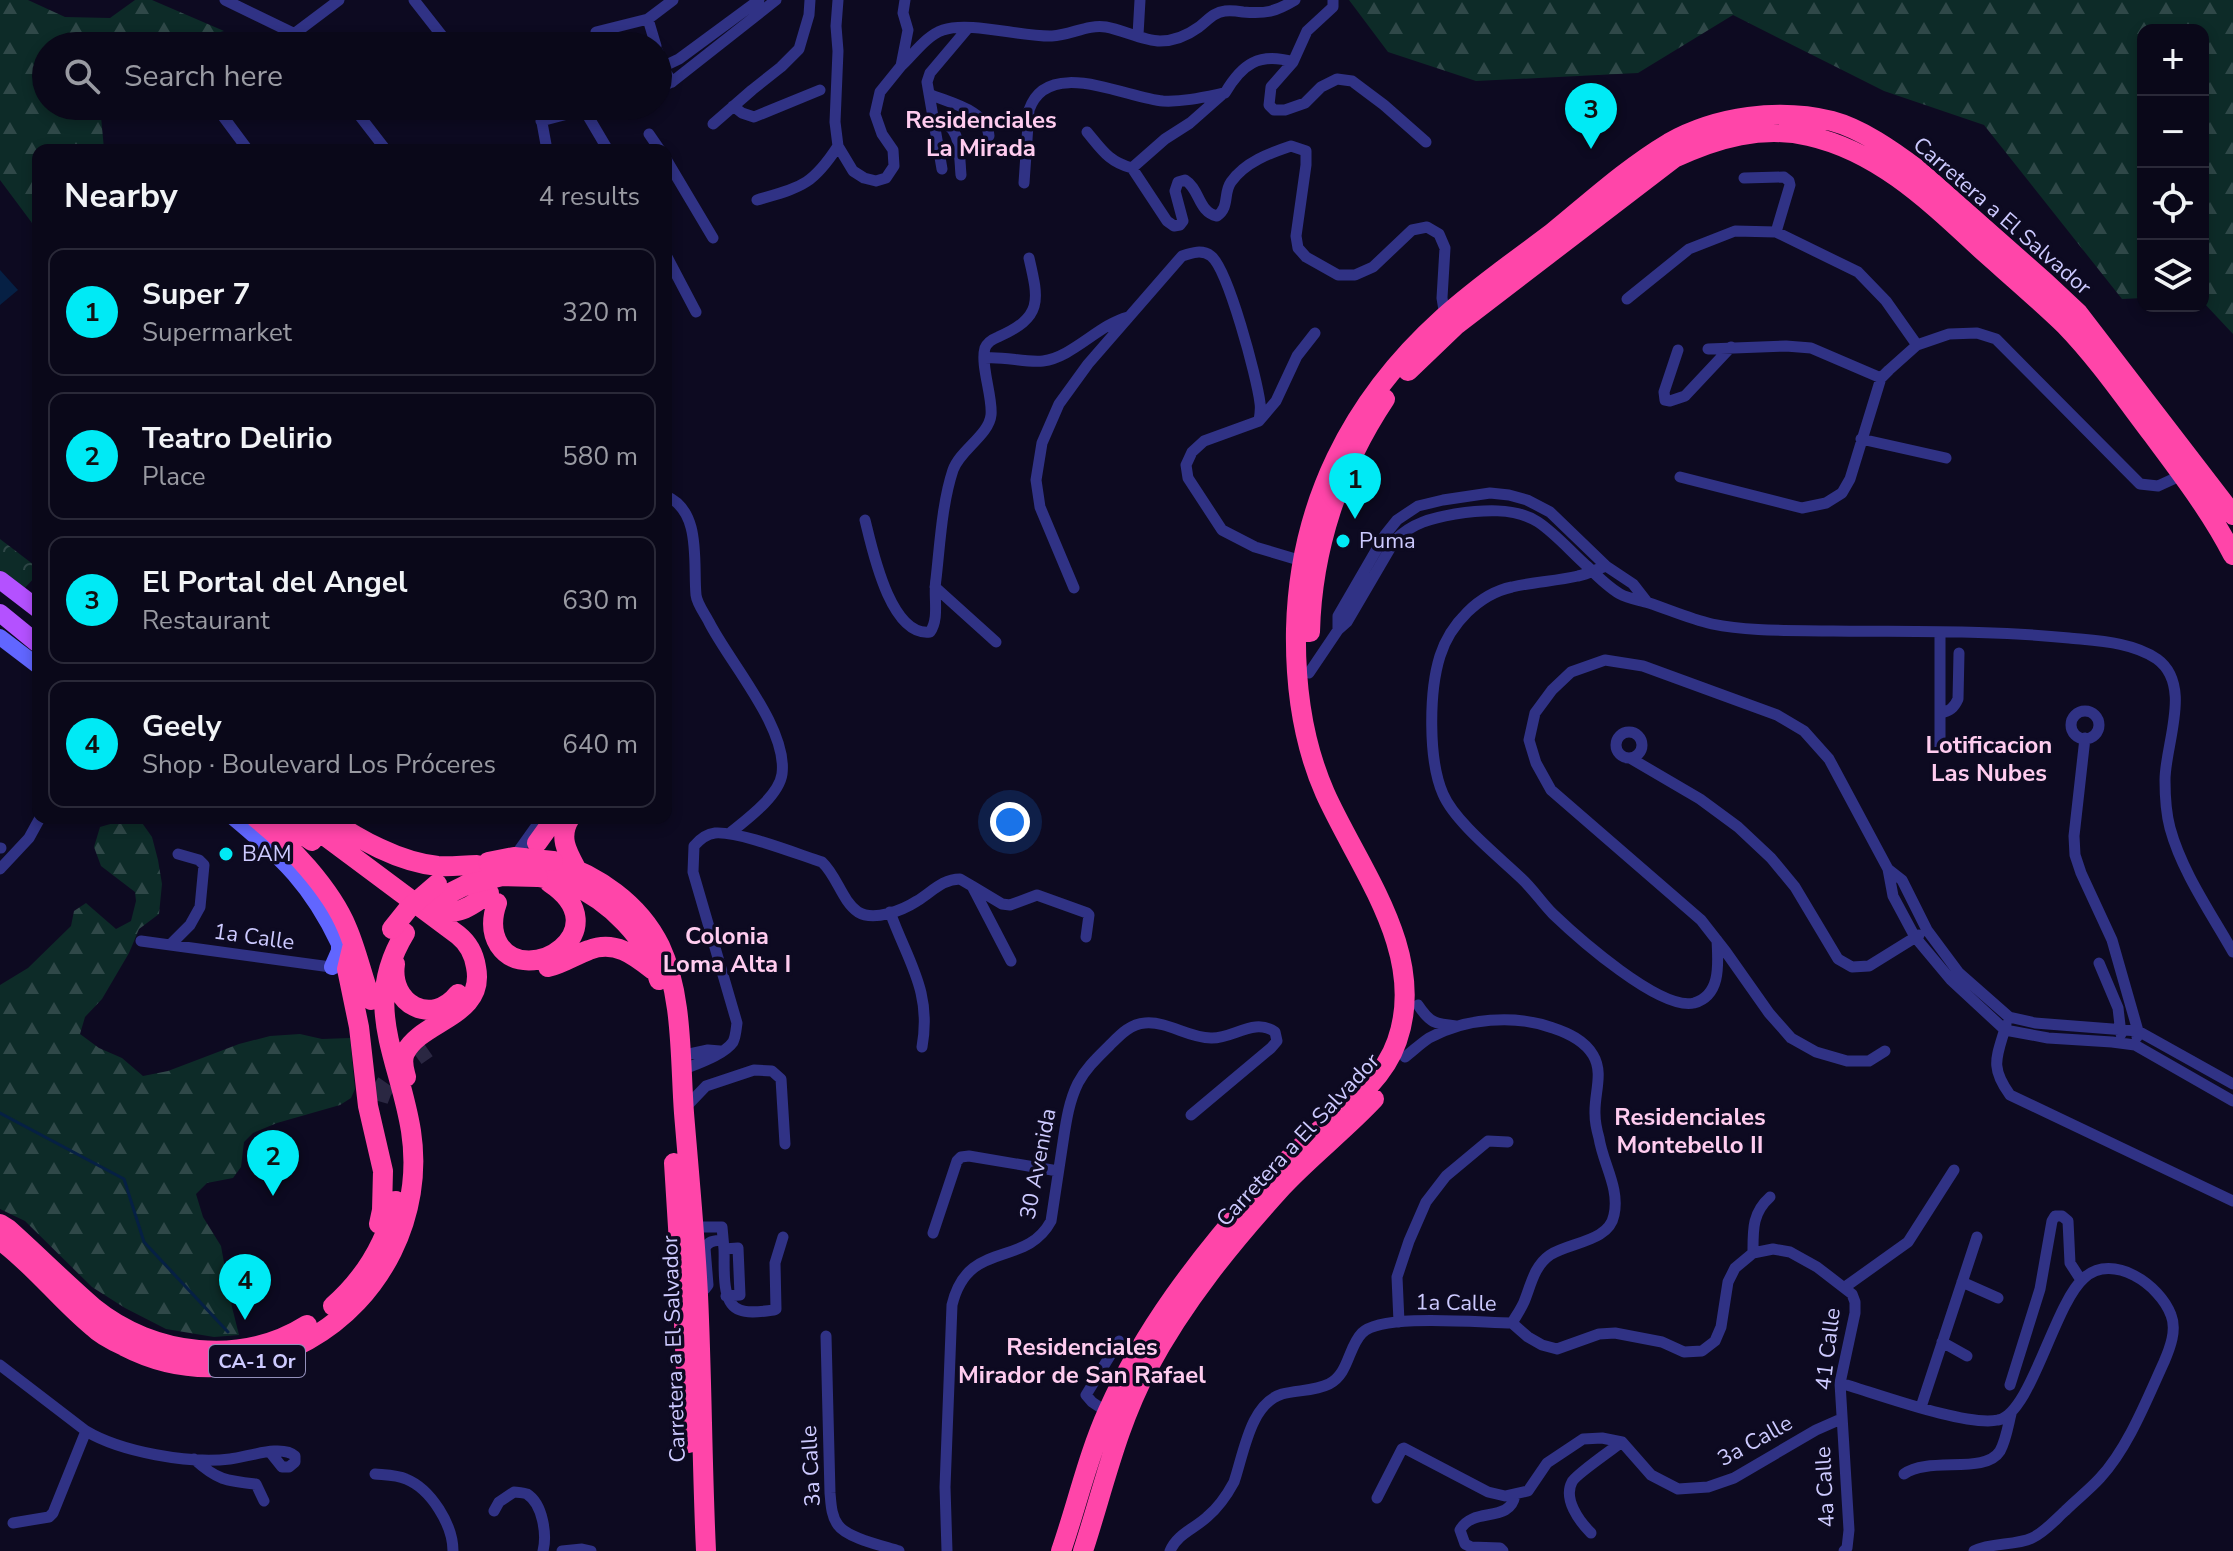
<!DOCTYPE html>
<html lang="en">
<head>
<meta charset="utf-8">
<style>
  :root { --surface:#0a0819; --page:#181626; --text:#f1f3f6; --muted:#999aa2; --line:#2a2938; --accent:#00eaf5 }
  body { margin:0; font-family:"Nunito Sans",sans-serif; background:var(--page); color:var(--text) }
  .controls { position:absolute; right:24px; top:24px; display:grid; overflow:hidden; border-radius:16px; box-shadow:0 4px 12px #0003 }
  .controls button { width:72px; height:72px; display:grid; place-items:center; padding:0; border:0; border-bottom:2px solid var(--line); background:var(--surface); color:var(--text); font:40px sans-serif }
  .you { position:absolute; left:1010px; top:822px; width:28px; height:28px; margin:-20px; border:6px solid #fff; border-radius:50%; background:#1a73e8; box-shadow:0 0 0 12px #1a73e833 }
  .badge { display:grid; place-items:center; width:52px; height:52px; border-radius:50%; background:var(--accent); color:#111; font-size:26px; font-weight:700 }
  .pin { position:absolute; translate:-50% -66px; filter:drop-shadow(0 2px 4px #0008) }
  .pin::after { content:''; position:absolute; top:42px; width:28px; height:24px; background:inherit; clip-path:polygon(0 0,100% 0,50% 100%) }
  .list { margin:0; padding:0; list-style:none }
  h2 { display:flex; justify-content:space-between; align-items:center; height:104px; margin:0; padding:0 32px; font-size:34px }
  h2 small { font-size:26px; font-weight:400; color:var(--muted) }
  .list li { display:grid; grid-template-columns:52px 1fr auto; gap:24px; align-items:center; box-sizing:border-box; height:128px; margin:0 16px 16px; padding:0 16px; border:2px solid var(--line); border-radius:16px }
  .list b { display:block; font-size:30px; white-space:nowrap }
  .list p { margin:0; font-size:26px; white-space:nowrap; color:var(--muted) }
  .list em { font-size:26px; font-style:normal; color:var(--muted) }
  .icon { flex:none; width:44px; height:44px; fill:none; stroke:currentColor; stroke-width:2; stroke-linecap:round; stroke-linejoin:round }
  .map { position:relative; flex:none; width:2233px; height:1551px; overflow:hidden }
  .search { position:absolute; background:var(--surface); box-shadow:0 4px 12px #0003; left:32px; top:32px; width:640px; height:88px; display:flex; align-items:center; gap:20px; box-sizing:border-box; padding:0 28px; border-radius:44px; color:var(--muted); font-size:30px }
  .panel { position:absolute; background:var(--surface); box-shadow:0 4px 12px #0003; left:32px; top:144px; width:640px; height:680px; border-radius:16px }
  .map>svg:first-child { display:block }
  .forest { fill:url(#forest-firs) }
  .park { fill:url(#park-crowns) }
  .water { fill:#062044 }
  .lines { fill:none; stroke-linecap:round; stroke-linejoin:round }
  .stream { stroke:#062044; stroke-width:3 }
  .highway-tunnel { stroke:#2a2742; stroke-width:20; stroke-dasharray:20 10; stroke-linecap:butt }
  .street { stroke:#303285; stroke-width:11 }
  .secondary { stroke:#6166ff; stroke-width:16 }
  .primary { stroke:#b451ff; stroke-width:18 }
  .highway { stroke:#ff45a9; stroke-width:20 }
  .highway-bridge { stroke:#ff45a9; stroke-width:20 }
  .poi-dot { fill:#00eaf5; stroke:#0d0a21; stroke-width:3 }
  .labels { text-anchor:middle; dominant-baseline:central; stroke-width:7; stroke-linejoin:round; paint-order:stroke }
  .shield { fill:#0d0a21; stroke:#9390bc; stroke-width:2 }
  .shield-label { font-size:20px; font-weight:bold; fill:#cdcaff }
  .street-label { font-size:22px; fill:#cdcaff; stroke:#0d0a21 }
  .poi-label { font-size:22px; fill:#cdcaff; stroke:#0d0a21; text-anchor:start }
  .neighbourhood-label { font-size:24px; font-weight:bold; fill:#ffccef; stroke:#0d0a21 }
</style>
</head>
<body>
<div class="map">
<svg width="2233" height="1551" viewBox="0 0 2233 1551">
  <defs>
    <pattern id="forest-firs" width="22" height="20" patternUnits="userSpaceOnUse" patternTransform="scale(2)"><rect width="22" height="20" fill="#0d2b28"/><path d="M5 1l3.5 6h-7zM16 11l3.5 6h-7z" fill="#2f4848"/></pattern>
    <pattern id="park-crowns" width="20" height="18" patternUnits="userSpaceOnUse" patternTransform="scale(2)"><rect width="20" height="18" fill="#0d2b28"/><path d="M2 6a3 3 0 1 1 6 0M12 15a3 3 0 1 1 6 0" fill="none" stroke="#2f4848"/></pattern>
  </defs>
  <rect width="100%" height="100%" fill="#0d0a21"/>
  <path class="forest" d="M0,0h28l37,17 45,1 25,-18h17l72,31 -53,15h-125v60h54l4,43 2,1h-68v81l-38,-51z
    M1349,0h884v334l-30,-32v-272h-60v268l-21,1 -138,-174 -100,-34 -151,-76 -95,58 -162,8 -88,-29z
    M124,820h16l12,17 6,23 4,24 -3,30 -20,15 -10,24 -27,46 -17,18 -5,17 19,14 23,10 21,18 25,-5 71,-27 31,-8 30,-2 22,5 28,-1 5,51 -4,9 -11,7 -63,18 -24,10 -9,9 -3,25 -8,11 -26,5 -11,11 7,23 18,29 11,61 7,28 -25,2 -48,-8 -41,-21 -33,-21 -67,-66 -25,-12v-224l28,-17 43,-42 3,-15 12,-8 30,26 15,-8 5,-20 -1,-9 -34,-26 -7,-19 6,-20z"/>
  <path class="park" d="M0,539l38,29v6l-19,20 -19,-14z"/>
  <path class="water" d="M0,270l18,20 -18,15z"/>
  <g class="lines">
    <path class="stream" d="M0,1113l124,66 20,63 84,90"/>
    <path class="highway-tunnel" d="M378,1101c7,-25 29,-39 49,-53"/>
    <path class="street" d="M225,0l70,34 10,12
      M414,0l36,46
      M838,0l-2,26 2,25 -3,71 3,24 15,25 11,7 12,3 10,-3 8,-12 -1,-16 -11,-16 -7,-20 5,-22 21,-26 7,-36 -5,-17 2,-13
      M1333,0v7l-26,24 -14,31 -22,25 -2,18 5,5h11l20,-7 16,-16 16,-8 15,2 32,24 42,37
      M648,19l8,27
      M596,32l52,-13 25,-19
      M1138,35l2,-35
      M278,46l61,-46
      M658,52l5,16 9,14
      M901,66c12,-11 26,-31 42,-36 27,-9 78,7 109,6 19,-1 36,-12 54,-9 17,3 38,14 54,14 14,0 28,-6 39,-14 9,-7 15,-15 26,-16 6,-1 12,0 18,1 23,2 32,0 52,-12
      M658,69l21,-10 80,-59
      M658,88l14,-6 104,-82
      M929,94c21,9 58,16 60,42
      M219,106l3,9 26,35
      M352,106l34,44
      M539,106l8,44
      M582,106l26,44
      M733,106l9,7 12,4 66,-27
      M541,121l57,-15
      M935,123c27,-3 24,32 26,52
      M713,124l39,-34 29,-23 18,-18 10,-34 1,-15
      M1087,132c15,18 22,30 45,36l35,53 7,5 6,-1 3,-4 -8,-30 3,-9 7,-2c15,9 13,32 32,36 13,-9 6,-23 14,-34 14,-20 39,-29 60,-36l15,5v14l-10,71 2,12 8,9 32,18h17l18,-8 39,-37 15,-3 12,7 6,14 -3,50 3,18
      M649,134l11,16
      M666,159l47,79
      M1132,168l33,-29 25,-16 34,-30
      M942,169l-15,-87 3,-9 38,-45
      M1744,178l40,-1 5,4 1,4 -14,47
      M1024,183l5,-73c18,-54 97,-12 134,-9 21,1 42,-4 62,-8 17,-29 34,-41 68,-31
      M757,200c44,-13 55,-14 81,-54
      M666,255l30,57
      M1627,299l62,-50 46,-18 41,1 82,40 28,29 31,44
      M1708,349l78,-3 25,2 70,30
      M1678,350l-14,42 1,8 5,1 15,-5 46,-49
      M985,358c19,-2 41,5 58,3 30,-4 55,-36 85,-44
      M1861,439l85,19
      M1680,477l122,31 24,-5 16,-10 8,-14 31,-101 8,-8 28,-25 32,-11 28,-1 19,6 144,145 18,2 24,-11
      M666,496c36,15 27,67 30,99 1,9 9,19 13,27 20,40 79,106 73,152 -3,22 -36,46 -52,59
      M865,520c7,28 25,117 65,112 10,-14 3,-36 6,-53 4,-35 6,-76 17,-109 7,-20 36,-35 38,-55 2,-18 -11,-50 -6,-67 2,-5 8,-9 13,-11 45,-20 41,-36 31,-79
      M1302,561l-47,-14 -33,-17 -34,-52 -2,-13 6,-13 12,-11 55,-20 17,-20 21,-45 18,-23
      M1606,566c-9,3 -18,8 -28,10 -22,5 -45,6 -66,11 -33,7 -62,37 -72,69 -11,35 -12,104 3,138 12,28 55,62 78,84 12,11 21,25 32,36 24,23 107,97 141,89 28,-8 24,-41 23,-63
      M935,587l61,55
      M1074,588l-34,-81 -4,-27 6,-37 17,-39 29,-40 94,-108c9,-3 20,-7 29,0 17,13 46,122 49,147 1,6 0,12 -1,18
      M1338,630v-14l47,-81 12,-15 21,-14 25,-6 47,-7 19,2 18,5 23,12 56,54 27,18 14,18
      M1940,633v116
      M1309,673l29,-43 9,-8 48,-82c17,-17 37,-22 60,-26 26,-4 60,-7 83,8 18,12 34,31 50,45 10,10 20,20 32,27 9,5 20,6 29,9 21,7 41,16 63,21 39,8 82,6 121,7 79,1 158,-1 236,7 29,3 63,4 88,21 36,26 8,85 8,121 0,15 1,33 5,48 12,44 41,85 63,124
      M2071 725a14 14 0 1 1 28 0a14 14 0 1 1-28 0Z
      M1940,713c10,-2 14,-5 18,-14l1,-46
      M1616 745a13 13 0 1 1 26 0a13 13 0 1 1-26 0Z
      M2085,738l-11,98 1,19 6,18 31,67 26,91 -1,6
      M1630,758l70,41 38,28 33,31 24,29 43,72 14,8 17,-1 50,-31
      M0,848h1
      M512,860l30,-42
      M0,869l29,-31 11,-20
      M1888,869l14,11 25,50 32,43 50,44 26,6 103,8 95,53
      M972,886l30,18 8,1 27,-10 50,18 2,2 -3,22
      M890,912c18,50 42,79 32,135
      M141,941l197,27
      M170,945l20,-20 10,-18 4,-42 -5,-5 -21,-6
      M2099,963l19,45 3,26
      M1418,1005c12,18 17,19 38,21
      M2006,1025c-9,32 -17,41 4,70l223,106
      M1885,1051l-16,10h-22l-31,-9 -25,-14 -22,-25 -43,-61 -25,-32 -150,-130 -15,-27 -7,-23 6,-27 17,-23 19,-18 34,-12 38,6 134,49 27,16 25,28 59,110 5,27 22,41 36,43 54,50 43,8 64,4 23,3 98,56
      M680,1056l28,-6 12,1
      M1405,1057c8,-6 15,-13 24,-19 36,-20 86,-24 124,-10 15,5 31,12 40,27 11,18 1,39 2,59 0,8 2,17 4,24 4,26 21,50 15,77 -5,27 -44,27 -64,40 -16,11 -19,30 -26,47 -3,7 -8,14 -12,21
      M682,1070c14,-6 42,-15 51,-28 3,-6 3,-13 4,-19l-44,-151 1,-26c6,-7 12,-12 21,-13 24,-2 82,21 107,29 15,14 20,39 36,50 16,10 45,-2 59,-11 15,-9 25,-22 43,-22l12,7 39,75
      M684,1109l22,-23 48,-16 18,1 9,8 4,65
      M693,1224l9,3h20l2,22 14,-1 2,47 -14,1
      M933,1233l24,-72 4,-4 8,-1 89,15
      M724,1249c1,16 -4,55 16,61 9,4 24,1 34,0l2,-1 -1,-46 8,-26
      M1753,1253c0,-23 -1,-40 17,-56
      M1962,1282l36,16
      M1845,1287l63,-45 46,-72
      M698,1290l7,-1 3,-4 -3,-37c4,-8 10,-7 18,-8
      M1399,1322l-2,-45 12,-36 17,-39 20,-26 42,-35 20,1
      M1512,1323l16,14 14,8 15,4 42,-15 16,-1 47,9 22,10 18,-1 13,-10 6,-14 7,-45 7,-14 18,-15 20,-4 17,3 27,15 35,27 3,8v11l-15,70 9,147 -2,18 -3,3
      M826,1336l4,157c1,10 1,23 8,32 9,13 46,21 61,26
      M1942,1342l25,14
      M0,1365l86,66c35,21 103,33 144,28 18,-2 52,-15 65,-3v6l-6,5h-7l-12,-15
      M1840,1383c35,10 126,44 158,37 33,-6 56,-116 86,-142 29,-26 76,7 87,37 6,15 -1,33 -7,47 -17,37 -36,86 -64,116 -11,12 -24,22 -35,33 -10,9 -20,21 -33,27 -18,8 -40,4 -58,13
      M2010,1385l30,-96 12,-68 3,-5h7l6,5 2,42 11,17
      M1921,1407l56,-170
      M1107,1412l-15,-10 -6,-7 33,-54
      M194,1459c23,21 32,22 62,25l8,17
      M375,1474c10,1 22,1 31,5 25,10 47,46 47,72
      M1904,1474c25,-18 81,1 96,-23 6,-11 8,-25 11,-37
      M1377,1498l25,-49 2,-1 84,44 17,4 23,-5 19,-28 36,-24 19,-1 20,4 29,33 27,14 30,-2 26,-9 82,-48 25,-11
      M494,1511l5,-9 15,-10c2,0 11,1 13,2 16,10 20,41 16,57
      M13,1523l36,-6 4,-4 33,-82
      M1591,1533c-12,-12 -28,-34 -19,-51 3,-7 41,-33 50,-40
      M562,1551l20,-2 9,2
      M947,1551l-2,-64 7,-182c16,-67 73,-36 99,-84 4,-26 8,-52 12,-79 3,-20 6,-41 15,-59 8,-15 20,-26 32,-38 10,-10 20,-21 35,-22 23,-2 43,15 66,15 22,1 43,-21 64,-6l2,9 -6,7 -80,67
      M1170,1551c7,-17 24,-22 37,-34 12,-10 20,-22 27,-35 10,-29 16,-78 48,-88 15,-4 33,-3 47,-10 20,-10 19,-37 33,-51 20,-20 119,-10 150,-10
      M1503,1551l-3,-3 -29,-1 -6,-3 -5,-14c13,-24 50,-6 55,-35"/>
    <path class="secondary" d="M0,637l38,29
      M234,818c49,41 77,67 105,126v7l-7,16"/>
    <path class="primary" d="M0,580l38,29
      M0,613l38,31"/>
    <path class="highway" d="M1408,371l48,-46 218,-167c43,-20 88,-33 135,-22 71,16 123,68 175,116 27,24 55,48 81,73 32,33 59,72 87,109 29,39 59,78 81,121
      M1310,632c2,-83 29,-164 75,-233
      M256,818c33,26 75,71 91,110 10,23 15,48 24,72
      M278,818l34,23
      M301,818l157,117c10,8 16,19 18,32 10,50 -55,53 -71,86 -4,8 -1,16 1,24
      M327,818c32,21 71,44 111,48 13,1 26,-1 39,-1
      M570,818c-12,19 -3,34 7,52
      M537,843l18,-25
      M553,861c44,14 86,42 107,85 23,49 20,113 24,167 5,61 11,122 14,182 4,86 4,171 8,256
      M538,877c11,2 22,3 32,7 39,16 78,55 89,96
      M446,895l20,-10
      M429,903c23,17 39,6 60,-10
      M497,903c-5,14 -6,29 2,42 29,44 121,-15 51,-62
      M353,944l-6,25 12,58 9,79 15,65 -1,39 -3,14
      M395,964c-6,40 37,63 63,30
      M548,967c14,-3 27,-12 41,-17 26,-10 45,5 64,20
      M674,1163l10,160 5,120
      M0,1224l8,5c29,26 57,54 86,79 59,48 148,58 213,17
      M0,1240c34,25 60,60 93,87 8,8 20,14 31,19 60,31 125,27 184,-6 74,-41 116,-126 103,-209 -12,-75 -50,-126 -6,-198
      M333,1306c32,-28 53,-64 63,-105
      M1061,1551c16,-46 27,-96 47,-140 36,-81 91,-153 150,-219 17,-20 36,-39 55,-56 31,-27 70,-54 84,-95 31,-88 -38,-172 -72,-248 -22,-50 -30,-109 -29,-164 3,-124 55,-228 147,-311 34,-31 72,-57 109,-85 38,-31 75,-65 117,-90 48,-27 110,-35 163,-22 30,8 61,30 85,48l129,114 32,30 155,202
      M1083,1551c20,-61 34,-126 65,-183 35,-66 84,-126 134,-181 29,-31 63,-57 92,-88"/>
    <path class="highway-bridge" d="M488,862l26,-5 39,4
      M466,885l36,-9 36,1
      M392,929l16,-20 29,-25"/>
  </g>
  <g class="poi-dot">
    <circle cx="1343" cy="541" r="8"/>
    <circle cx="226" cy="854" r="8"/>
  </g>
  <g class="labels">
    <rect class="shield" x="209" y="1345" width="96" height="32" rx="6"/>
    <g class="shield-label">
      <text x="257" y="1361">CA-1 Or</text>
    </g>
    <g class="street-label">
      <text transform="translate(2002 216) rotate(41)">Carretera a El Salvador</text>
      <text transform="translate(254 937) rotate(8)">1a Calle</text>
      <text transform="translate(1298 1140) rotate(-47)">Carretera a El Salvador</text>
      <text transform="translate(1038 1164) rotate(-79)">30 Avenida</text>
      <text transform="translate(1456 1303) rotate(1)">1a Calle</text>
      <text transform="translate(674 1349) rotate(-92)">Carretera a El Salvador</text>
      <text transform="translate(1828 1349) rotate(-83)">41 Calle</text>
      <text transform="translate(1755 1441) rotate(-29)">3a Calle</text>
      <text transform="translate(811 1466) rotate(-93)">3a Calle</text>
      <text transform="translate(1825 1487) rotate(-93)">4a Calle</text>
    </g>
    <g class="poi-label">
      <text x="1359" y="541">Puma</text>
      <text x="242" y="854">BAM</text>
    </g>
    <g class="neighbourhood-label">
      <text x="981" y="120">Residenciales<tspan x="981" dy="28">La Mirada</tspan></text>
      <text x="1989" y="745">Lotificacion<tspan x="1989" dy="28">Las Nubes</tspan></text>
      <text x="727" y="936">Colonia<tspan x="727" dy="28">Loma Alta I</tspan></text>
      <text x="1690" y="1117">Residenciales<tspan x="1690" dy="28">Montebello II</tspan></text>
      <text x="1082" y="1347">Residenciales<tspan x="1082" dy="28">Mirador de San Rafael</tspan></text>
    </g>
  </g>
</svg>
<div class="controls">
<button>+</button>
<button>−</button>
<button><svg class="icon" aria-label="locate" viewBox="0 0 24 24"><circle cx="12" cy="12" r="6"/><path d="M12 2v4M12 18v4M2 12h4M18 12h4"/></svg></button>
<button><svg class="icon" aria-label="layers" viewBox="0 0 24 24"><path d="M12 4l9 5-9 5-9-5zM3 14l9 5 9-5"/></svg></button>
</div>
<div class="you"></div>
<div class="pin badge" style="left:1355px;top:519px">1</div>
<div class="pin badge" style="left:273px;top:1196px">2</div>
<div class="pin badge" style="left:1591px;top:149px">3</div>
<div class="pin badge" style="left:245px;top:1320px">4</div>
<div class="search"><svg class="icon" aria-label="search" viewBox="0 0 24 24"><circle cx="10" cy="10" r="6"/><path d="M15 15l6 6"/></svg>Search here</div>
<section class="panel">
<h2>Nearby<small>4 results</small></h2>
<ul class="list">
<li><span class="badge">1</span><div><b>Super 7</b><p>Supermarket</p></div><em>320 m</em></li>
<li><span class="badge">2</span><div><b>Teatro Delirio</b><p>Place</p></div><em>580 m</em></li>
<li><span class="badge">3</span><div><b>El Portal del Angel</b><p>Restaurant</p></div><em>630 m</em></li>
<li><span class="badge">4</span><div><b>Geely</b><p>Shop · Boulevard Los Próceres</p></div><em>640 m</em></li>
</ul>
</section>
</div>
</body>
</html>
